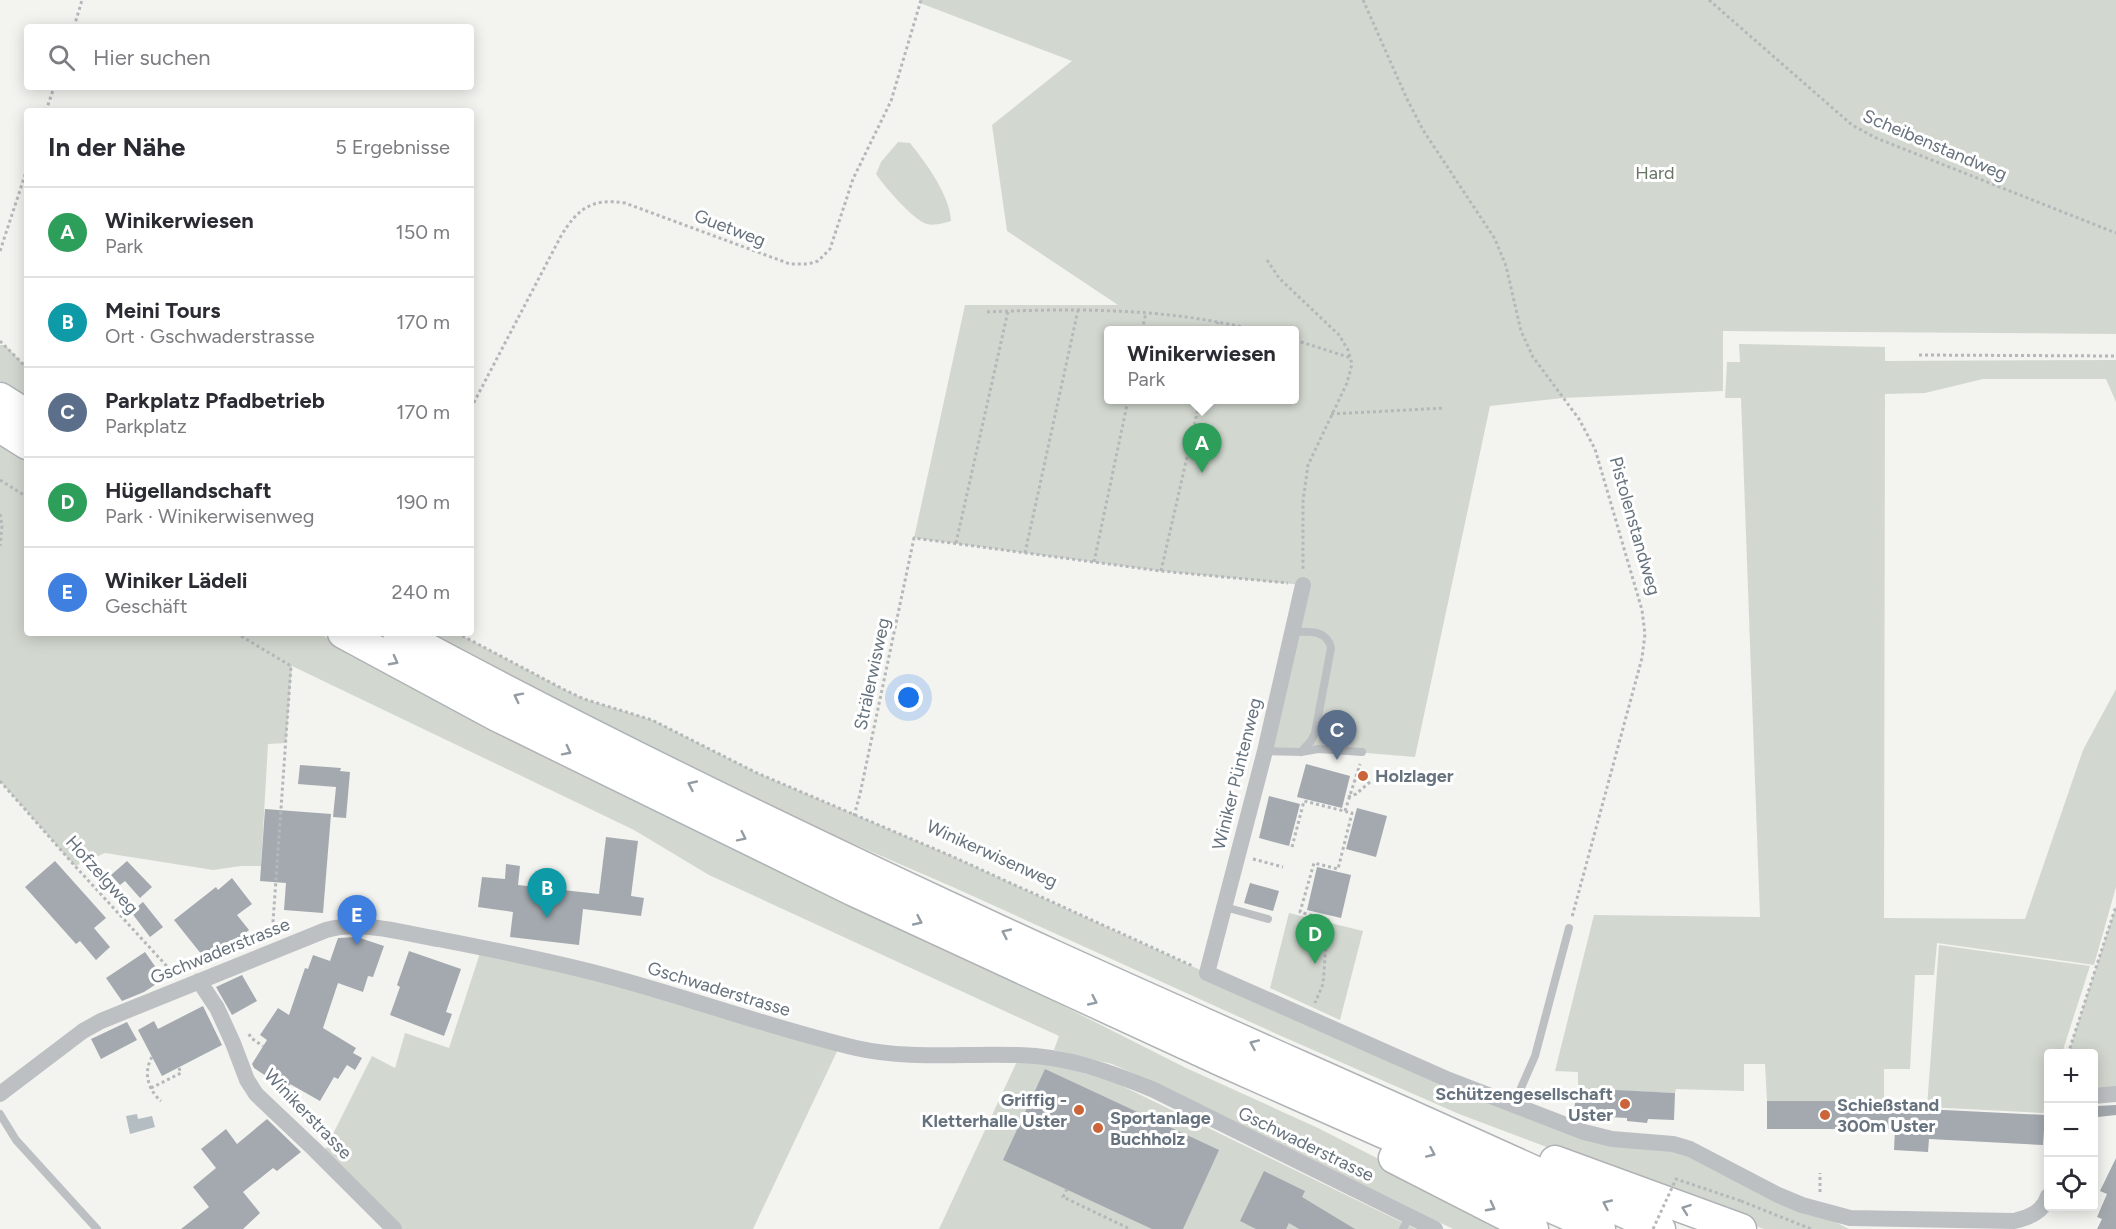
<!DOCTYPE html>
<html lang="de">
<head>
<meta charset="utf-8">
<style>
  :root { --surface:#fff; --page:#f7f7f7; --text:#2b2b33; --muted:#7c7c81; --line:#e1e1e2; --accent:#cb6438 }
  body { margin:0; font-family:Figtree,sans-serif; background:var(--page); color:var(--text) }
  .controls { position:absolute; right:18px; bottom:18px; display:grid; overflow:hidden; border-radius:6px; box-shadow:0 3px 15px #0003 }
  .controls button { width:54px; height:54px; display:grid; place-items:center; padding:0; border:0; border-bottom:2px solid var(--line); background:var(--surface); color:var(--text); font:30px sans-serif }
  .you { position:absolute; left:909px; top:698px; width:21px; height:21px; margin:-15px; border:4px solid #fff; border-radius:50%; background:#1a73e8; box-shadow:0 0 0 9px #1a73e833 }
  .badge { display:grid; place-items:center; width:39px; height:39px; border-radius:50%; background:var(--accent); color:#fff; font-size:20px; font-weight:700 }
  .pin { position:absolute; translate:-50% -50px; filter:drop-shadow(0 2px 3px #0008) }
  .pin::after { content:''; position:absolute; top:32px; width:21px; height:18px; background:inherit; clip-path:polygon(0 0,100% 0,50% 100%) }
  .popup { position:absolute; left:1104px; top:326px; width:195px; height:78px; box-sizing:border-box; display:grid; place-content:center; border-radius:6px; background:var(--surface); filter:drop-shadow(0 2px 4px #0005); font-size:20px; white-space:nowrap; color:var(--muted) }
  .popup b { font-size:22px; color:var(--text) }
  .popup::after { content:''; position:absolute; left:50%; top:100%; margin-left:-12px; border:12px solid transparent; border-top-color:var(--surface) }
  .list { margin:0; padding:0; list-style:none }
  h2 { display:flex; justify-content:space-between; align-items:center; height:78px; margin:0; padding:0 24px; font-size:26px }
  h2 small { font-size:20px; font-weight:400; color:var(--muted) }
  .list li { display:grid; grid-template-columns:39px 1fr auto; gap:18px; align-items:center; box-sizing:border-box; height:90px; padding:0 24px; border-top:2px solid var(--line) }
  .list b { display:block; font-size:22px; white-space:nowrap }
  .list p { margin:0; font-size:20px; white-space:nowrap; color:var(--muted) }
  .list em { font-size:20px; font-style:normal; color:var(--muted) }
  .icon { flex:none; width:33px; height:33px; fill:none; stroke:currentColor; stroke-width:2; stroke-linecap:round; stroke-linejoin:round }
  .map { position:relative; flex:none; width:2116px; height:1229px; overflow:hidden }
  .search { position:absolute; background:var(--surface); box-shadow:0 3px 15px #0003; left:24px; top:24px; width:450px; height:66px; display:flex; align-items:center; gap:15px; box-sizing:border-box; padding:0 21px; border-radius:6px; color:var(--muted); font-size:22px }
  .panel { position:absolute; background:var(--surface); box-shadow:0 3px 15px #0003; left:24px; top:108px; width:450px; height:528px; border-radius:6px }
  .map>svg:first-child { display:block }
  .green { fill:#d2d8d0; fill-rule:evenodd }
  .water { fill:#b4bec2 }
  .building { fill:#a3a9ae }
  .lines { fill:none; stroke-linecap:round; stroke-linejoin:round }
  .motorway-casing { stroke:#b0b3b6; stroke-width:33 }
  .path { stroke:#b5b8ba; stroke-width:3; stroke-dasharray:3 3; stroke-linecap:butt }
  .service { stroke:#bdc0c3; stroke-width:8 }
  .minor { stroke:#bdc0c3; stroke-width:16 }
  .motorway { stroke:#fff; stroke-width:30 }
  .path-bridge { stroke:#b5b8ba; stroke-width:3; stroke-dasharray:3 3; stroke-linecap:butt }
  .oneway { stroke:#949ca4 }
  .poi-dot { fill:#cb6438; stroke:#fff; stroke-width:2 }
  .labels { text-anchor:middle; dominant-baseline:central; stroke-width:6; stroke-linejoin:round; paint-order:stroke }
  .street-label { font-size:18px; fill:#66727d; stroke:#fff }
  .park-label { font-size:18px; fill:#677564; stroke:#fff }
  .poi-label { font-size:18px; font-weight:bold; fill:#66727d; stroke:#fff; text-anchor:start }
</style>
</head>
<body>
<div class="map">
<svg width="2116" height="1229" viewBox="0 0 2116 1229">
  <rect width="100%" height="100%" fill="#f3f3f0"/>
  <path class="green" d="M921,0h1195v334l-393,-3v60l-160,7 -73,8 -75,351 -97,-8 -53,2 38,-166 -142,-14 -247,-33 51,-233h153l-111,-74 -15,-106 80,-64 -152,-58zM1109,330h186v70h-186z
    M898,142l12,1c16,20 40,52 41,78 -8,2 -16,5 -24,3 -13,-3 -43,-38 -51,-50l5,-12z
    M1739,344l146,3v14l231,-1v42l-10,-23h-123l-58,14 -40,1 -1,524 141,1 58,-169 33,-61v198l-22,78 -157,-22 -3,32h-19l-5,94h-26v33l-117,-1 -2,-37h-21v27l-68,-2 -1,4 -67,-3v-3h-3v2l-25,-1v-2h-2v-14l-23,-1 39,-156 166,2 -19,-519h-16l2,-36h13z
    M0,345h5l22,23v31l-27,-18z
    M0,444l27,17v172h291l109,60 180,94 184,90 221,103 172,87 134,61 198,101h-63l-296,-145 -45,-20 -58,-14 5,-14 -350,-161 -75,-45 -342,-164 -6,77 -18,1 -7,122h-20l-28,4 -108,-17 -30,13 -75,-85z
    M426,633h31l108,57 19,9 68,21 105,53 192,82 258,118 377,159 89,12 129,61 47,24h-85l-305,-115 -180,-79 -324,-147 -210,-91z
    M2116,906v188l-22,2v-42h-26z
    M1289,913l74,18 -23,89 -70,-32z
    M1939,945l151,21 -28,87 -14,1v41l-5,18 -116,-6z
    M482,947l359,96 -88,186h-359l-69,-79 47,-94 23,12 10,-35 44,15z
    M1020,1055l94,27 302,147h-477z"/>
  <path class="water" d="M137,1114l1,5 14,-3 3,11 -25,7 -4,-18z"/>
  <path class="building" d="M1306,764l44,12 -8,32 -45,-11z
    M300,765l41,3 -1,3 10,1 -4,46 -13,-1 3,-30 -38,-3z
    M1269,796l31,8 -11,42 -30,-8z
    M1357,808l30,8 -11,41 -30,-8z
    M265,809l66,5 -8,99 -39,-3 2,-27 -26,-2z
    M606,837l32,4 -7,55 13,2 -3,18 -58,-7 -4,36 -69,-8 3,-25 -35,-5 4,-30 23,2 1,-15 14,2 -2,19 81,9z
    M55,861l51,57 -12,10 16,19 -14,13 -16,-19 -4,3 -51,-57z
    M127,861l25,26 -12,11 -15,-17 -5,4 -9,-10z
    M1317,867l34,8 -10,43 -34,-8z
    M232,878l20,26 -15,11 12,15 -25,20 -2,-3 -16,13 -32,-40 42,-33 2,3z
    M1250,883l29,8 -6,20 -29,-8z
    M143,902l20,25 -13,10 -19,-25z
    M357,937l27,9 -11,31 -5,-1 -5,16 -25,-9 -15,45 33,20 -3,5 9,5 -7,12 -8,-5 -9,14 -4,-2 -14,24 -30,-17 -3,6 -33,-22 -2,-4 15,-24 -7,-5 18,-27 11,7 16,-47 3,1 5,-14 17,6 8,-23z
    M409,951l52,18 -15,43 6,2 -8,22 -54,-21 10,-28 -3,-2z
    M145,952l19,27 -20,13 -22,9 -16,-23z
    M242,975l15,26 -25,14 -16,-28z
    M203,1006l19,39 -60,31 -24,-46 16,-9 4,8z
    M127,1022l10,18 -36,19 -10,-20z
    M1045,1069l174,81 -36,79h-31l-149,-69z
    M1576,1088l99,5 -1,27 -26,-1 -1,4 -20,-2v-3l-53,-3z
    M1767,1101h117v6l161,8 -2,30 -114,-6 -1,13 -34,-2 1,-21h-128z
    M2116,1105v10l-18,2 -1,-11z
    M267,1119l34,33 -24,19 -4,-3 -30,24 17,21 -17,16h-62l28,-22 -16,-20 23,-19 -15,-19 25,-20 11,15z
    M2116,1158v71h-19l5,-10 -5,-2 10,-23 -7,-3z
    M1264,1171l41,20 -3,6 53,32h-56l-10,-6 -3,6h-30l-16,-8z"/>
  <g class="lines">
    <g class="motorway-casing">
      <path id="motorway" d="M0,398l27,17
        M0,427l27,17
        M343,633l154,83 357,175 370,171 376,167
        M398,633c216,117 438,223 661,325 200,91 402,178 601,271
        M1394,1158l139,71
        M1555,1161l186,68"/>
    </g>
    <path class="path" d="M1363,0l44,99 16,31 72,109 11,27 15,65 12,26 46,62 16,30 47,161 3,24 -3,24 -70,259
      M1709,0l143,125 24,13 240,95
      M74,27l8,-27
      M46,111l8,-24
      M0,251l27,-82
      M1267,260l12,18 60,57 9,15 4,14 -5,19 -39,82 -5,36v68
      M987,312c89,-4 180,-4 268,18
      M1142,330l4,-17
      M1216,330l2,-8
      M1295,340l56,18
      M0,341l27,27
      M1919,355l197,1
      M471,408l90,-172c17,-28 31,-38 64,-33l165,61h18l10,-3 12,-12 23,-70 38,-78 30,-101
      M1331,414l114,-6
      M0,480l27,17
      M0,514l2,12 -2,20
      M956,543l52,-232
      M1025,553l53,-243
      M1094,562l34,-162
      M1161,571l39,-171
      M236,633l55,33 -19,270
      M457,633l108,57 19,9 68,21 105,53 192,82 244,111
      M0,781l75,85 99,108
      M1348,797l8,-3 14,-12
      M1345,811l15,-47
      M854,816l6,-22 54,-256 247,33 127,12
      M1292,847l12,-46 48,12 -14,56 -24,-6 -14,49 28,8 -5,64 -8,19
      M1253,859l30,8
      M249,1034l2,4 12,8
      M2068,1054l48,-148
      M152,1057c-9,15 -4,33 9,44
      M151,1088l30,-15 -2,-5
      M1067,1189l-4,8 67,32
      M1820,1192v-19
      M1741,1201l70,28"/>
    <path class="service" d="M1292,632c16,0 35,-3 39,16l-16,85 -4,8 -10,11
      M1265,751l36,1 17,-3 44,3
      M1225,907l43,12
      M1514,1104l21,-48 34,-128
      M0,1114l16,26 81,89
      M1403,1229l6,-12"/>
    <path class="minor" d="M1303,585l-38,166 -58,222 242,107 135,52 28,7 61,5 17,5 88,46 24,10 48,13 164,3c16,-4 29,-9 34,-25
      M199,981l18,27 16,35 14,37 9,14 58,55 80,80
      M0,1094l83,-63 18,-10 225,-91c37,-10 76,3 112,9 57,11 113,22 169,37 83,22 164,52 249,72 53,12 108,5 163,7 48,1 91,17 135,35l281,139
      M2094,1096l22,-2"/>
    <use href="#motorway" class="motorway"/>
    <path class="path-bridge" d="M1653,1229l23,-50 65,22"/>
  </g>
  <defs><path id="oneway-chevron" d="M-2-3.5L2.5 0L-2 3.5" fill="none" stroke-width="1.6" stroke-linecap="round" stroke-linejoin="round" transform="scale(1.5)"/></defs>
  <g class="oneway">
    <use href="#oneway-chevron" transform="translate(394 661) rotate(28)"/>
    <use href="#oneway-chevron" transform="translate(518 697) rotate(-153)"/>
    <use href="#oneway-chevron" transform="translate(567 751) rotate(27)"/>
    <use href="#oneway-chevron" transform="translate(692 785) rotate(-155)"/>
    <use href="#oneway-chevron" transform="translate(742 837) rotate(26)"/>
    <use href="#oneway-chevron" transform="translate(918 921) rotate(25)"/>
    <use href="#oneway-chevron" transform="translate(1006 933) rotate(-155)"/>
    <use href="#oneway-chevron" transform="translate(1093 1001) rotate(25)"/>
    <use href="#oneway-chevron" transform="translate(1254 1044) rotate(-156)"/>
    <use href="#oneway-chevron" transform="translate(1431 1153) rotate(24)"/>
    <use href="#oneway-chevron" transform="translate(1607 1204) rotate(-155)"/>
    <use href="#oneway-chevron" transform="translate(1491 1207) rotate(28)"/>
    <use href="#oneway-chevron" transform="translate(1686 1209) rotate(-160)"/>
  </g>
  <g class="poi-dot">
    <circle cx="1363" cy="776" r="6"/>
    <circle cx="1625" cy="1104" r="6"/>
    <circle cx="1079" cy="1110" r="6"/>
    <circle cx="1825" cy="1115" r="6"/>
    <circle cx="1098" cy="1128" r="6"/>
  </g>
  <g class="labels">
    <g class="street-label">
      <text transform="translate(1935 145) rotate(23)">Scheibenstandweg</text>
      <text transform="translate(730 228) rotate(21)">Guetweg</text>
      <text transform="translate(1635 526) rotate(74)">Pistolenstandweg</text>
      <text transform="translate(872 674) rotate(-78)">Strälerwisweg</text>
      <text transform="translate(1237 774) rotate(-76)">Winiker Püntenweg</text>
      <text transform="translate(992 854) rotate(24)">Winikerwisenweg</text>
      <text transform="translate(102 875) rotate(48)">Hofzelgweg</text>
      <text transform="translate(220 951) rotate(-22)">Gschwaderstrasse</text>
      <text transform="translate(719 989) rotate(17)">Gschwaderstrasse</text>
      <text transform="translate(308 1114) rotate(46)">Winikerstrasse</text>
      <text transform="translate(1306 1144) rotate(26)">Gschwaderstrasse</text>
    </g>
    <g class="park-label">
      <text x="1655" y="173">Hard</text>
    </g>
    <g class="poi-label">
      <text x="1375" y="776">Holzlager</text>
      <text x="1613" y="1094" text-anchor="end">Schützengesellschaft<tspan x="1613" dy="21">Uster</tspan></text>
      <text x="1067" y="1100" text-anchor="end">Griffig -<tspan x="1067" dy="21">Kletterhalle Uster</tspan></text>
      <text x="1837" y="1105">Schießstand<tspan x="1837" dy="21">300m Uster</tspan></text>
      <text x="1110" y="1118">Sportanlage<tspan x="1110" dy="21">Buchholz</tspan></text>
    </g>
  </g>
</svg>
<div class="controls">
<button>+</button>
<button>−</button>
<button><svg class="icon" aria-label="locate" viewBox="0 0 24 24"><circle cx="12" cy="12" r="6"/><path d="M12 2v4M12 18v4M2 12h4M18 12h4"/></svg></button>
</div>
<div class="you"></div>
<div class="pin badge" style="left:1202px;top:473px;background:#2e9e5b">A</div>
<div class="popup"><b>Winikerwiesen</b>Park</div>
<div class="pin badge" style="left:547px;top:918px;background:#0f9aa8">B</div>
<div class="pin badge" style="left:1337px;top:760px;background:#5c6f8a">C</div>
<div class="pin badge" style="left:1315px;top:964px;background:#2e9e5b">D</div>
<div class="pin badge" style="left:357px;top:945px;background:#3f7fe0">E</div>
<div class="search"><svg class="icon" aria-label="search" viewBox="0 0 24 24"><circle cx="10" cy="10" r="6"/><path d="M15 15l6 6"/></svg>Hier suchen</div>
<section class="panel">
<h2>In der Nähe<small>5 Ergebnisse</small></h2>
<ul class="list">
<li><span class="badge" style="background:#2e9e5b">A</span><div><b>Winikerwiesen</b><p>Park</p></div><em>150 m</em></li>
<li><span class="badge" style="background:#0f9aa8">B</span><div><b>Meini Tours</b><p>Ort · Gschwaderstrasse</p></div><em>170 m</em></li>
<li><span class="badge" style="background:#5c6f8a">C</span><div><b>Parkplatz Pfadbetrieb</b><p>Parkplatz</p></div><em>170 m</em></li>
<li><span class="badge" style="background:#2e9e5b">D</span><div><b>Hügellandschaft</b><p>Park · Winikerwisenweg</p></div><em>190 m</em></li>
<li><span class="badge" style="background:#3f7fe0">E</span><div><b>Winiker Lädeli</b><p>Geschäft</p></div><em>240 m</em></li>
</ul>
</section>
</div>
</body>
</html>
